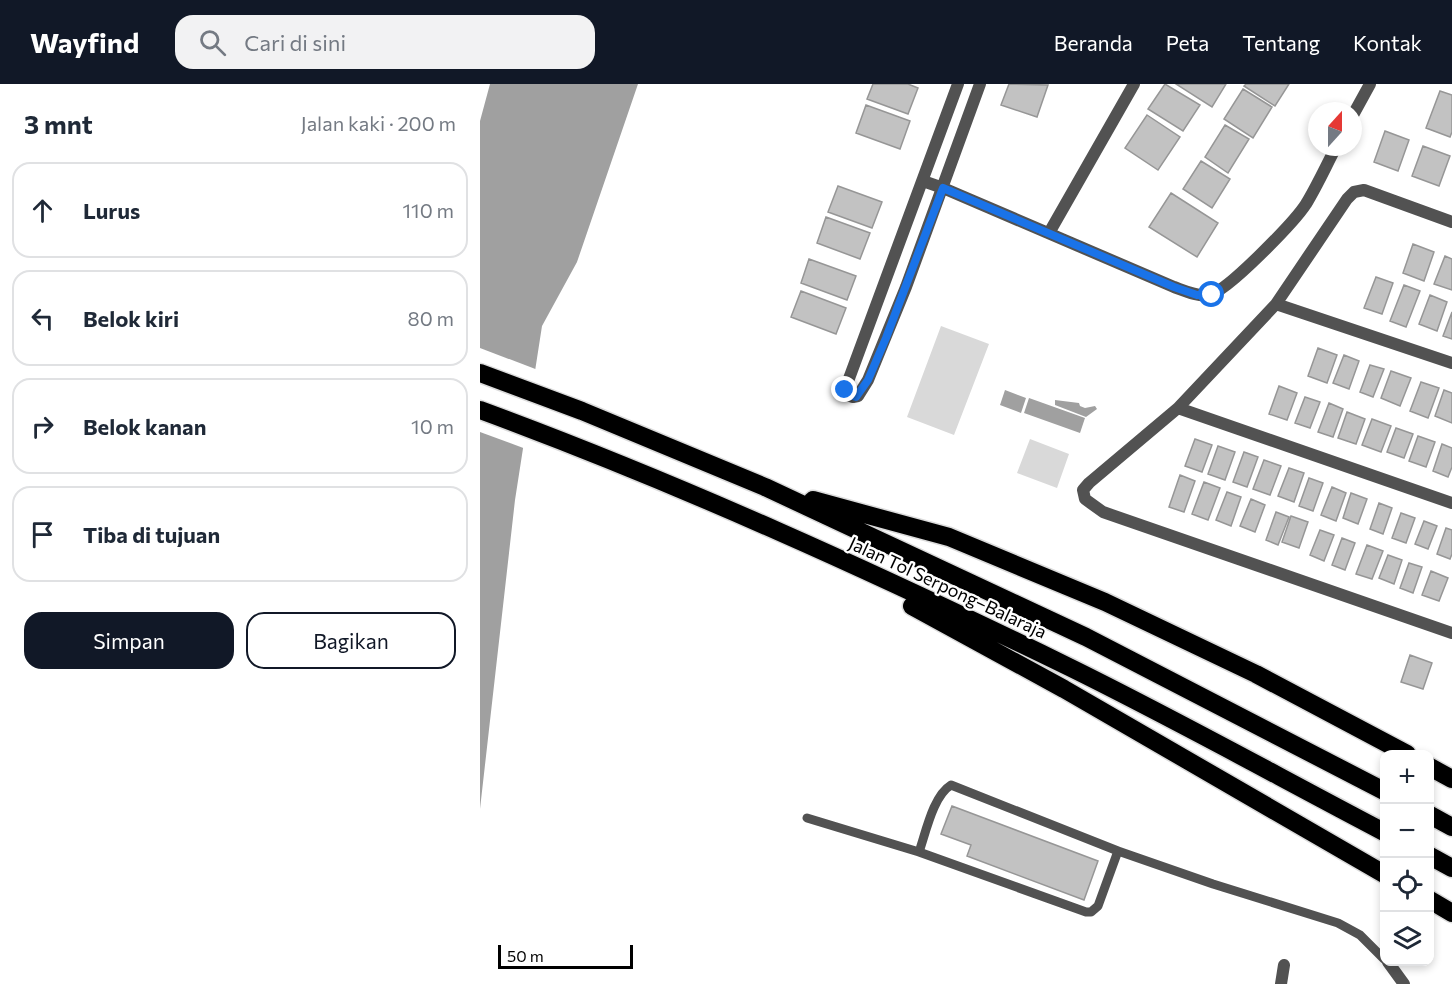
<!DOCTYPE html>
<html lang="id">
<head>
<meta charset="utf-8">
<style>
  :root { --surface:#fff; --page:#f2f2f3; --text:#1f2937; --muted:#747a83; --line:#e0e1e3; --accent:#111827 }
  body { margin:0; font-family:Commissioner,sans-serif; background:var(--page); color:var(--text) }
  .controls { position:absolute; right:18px; bottom:18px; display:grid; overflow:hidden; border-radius:12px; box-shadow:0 3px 9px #0003 }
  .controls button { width:54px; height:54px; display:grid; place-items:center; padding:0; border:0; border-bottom:2px solid var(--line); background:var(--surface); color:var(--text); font:30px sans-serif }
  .compass { position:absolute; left:828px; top:18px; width:54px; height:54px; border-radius:50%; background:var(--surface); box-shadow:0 3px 9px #0003; rotate:21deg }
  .scale { position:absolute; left:18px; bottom:15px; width:135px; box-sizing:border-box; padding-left:6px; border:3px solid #000; border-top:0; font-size:16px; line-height:21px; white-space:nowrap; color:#000; -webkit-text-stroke:4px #fff; paint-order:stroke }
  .stop { position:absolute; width:18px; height:18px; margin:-14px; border:4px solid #1a73e8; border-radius:50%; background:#fff }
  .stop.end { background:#1a73e8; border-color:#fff; box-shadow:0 2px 6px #0008 }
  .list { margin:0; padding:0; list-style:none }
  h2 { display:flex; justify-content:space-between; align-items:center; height:78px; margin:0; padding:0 24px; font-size:26px }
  h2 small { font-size:20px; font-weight:400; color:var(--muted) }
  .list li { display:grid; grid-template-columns:39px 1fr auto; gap:18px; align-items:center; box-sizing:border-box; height:96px; margin:0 12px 12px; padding:0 12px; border:2px solid var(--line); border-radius:18px }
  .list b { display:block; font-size:22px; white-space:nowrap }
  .list em { font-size:20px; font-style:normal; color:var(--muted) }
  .actions { display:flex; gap:12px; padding:18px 24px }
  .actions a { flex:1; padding:14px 0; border:2px solid var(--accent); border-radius:18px; text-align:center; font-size:21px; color:var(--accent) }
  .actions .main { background:var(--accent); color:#fff }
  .icon { flex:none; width:33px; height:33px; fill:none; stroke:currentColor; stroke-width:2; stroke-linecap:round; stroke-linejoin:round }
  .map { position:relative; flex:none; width:972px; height:900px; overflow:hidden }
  header { display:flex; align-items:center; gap:36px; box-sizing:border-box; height:84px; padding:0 30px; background:var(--accent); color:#fff }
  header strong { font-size:28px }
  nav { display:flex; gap:33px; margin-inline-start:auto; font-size:21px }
  .search { width:420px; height:54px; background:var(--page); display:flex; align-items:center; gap:15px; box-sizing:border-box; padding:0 21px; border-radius:18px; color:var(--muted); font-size:22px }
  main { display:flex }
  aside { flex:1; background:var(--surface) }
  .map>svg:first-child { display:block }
  .green { fill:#d9d9d9 }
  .water { fill:#a0a0a0 }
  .pier { fill:#fff }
  .building { fill:#c2c2c2; stroke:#969696; stroke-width:1.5 }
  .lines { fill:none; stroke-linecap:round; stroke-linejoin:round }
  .highway-casing { stroke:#dbdbdb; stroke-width:21 }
  .lane { stroke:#525252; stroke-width:9 }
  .street { stroke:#525252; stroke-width:12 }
  .highway { stroke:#000; stroke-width:18 }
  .route { stroke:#1a73e8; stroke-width:8 }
  .labels { text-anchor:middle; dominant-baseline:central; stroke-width:4.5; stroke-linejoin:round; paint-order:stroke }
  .street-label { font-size:18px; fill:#000; stroke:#fff }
</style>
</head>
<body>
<header>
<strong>Wayfind</strong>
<div class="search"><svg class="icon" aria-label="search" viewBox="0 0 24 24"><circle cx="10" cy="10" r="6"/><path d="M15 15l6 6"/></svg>Cari di sini</div>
<nav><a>Beranda</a><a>Peta</a><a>Tentang</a><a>Kontak</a></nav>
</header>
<main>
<aside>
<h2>3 mnt<small>Jalan kaki · 200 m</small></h2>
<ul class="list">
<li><svg class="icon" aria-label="ahead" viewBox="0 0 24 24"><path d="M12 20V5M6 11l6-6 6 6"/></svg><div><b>Lurus</b></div><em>110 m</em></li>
<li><svg class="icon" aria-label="left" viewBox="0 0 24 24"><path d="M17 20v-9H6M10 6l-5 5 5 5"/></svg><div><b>Belok kiri</b></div><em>80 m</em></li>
<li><svg class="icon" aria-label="right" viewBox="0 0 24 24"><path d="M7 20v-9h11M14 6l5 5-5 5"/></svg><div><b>Belok kanan</b></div><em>10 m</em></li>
<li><svg class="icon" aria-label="arrive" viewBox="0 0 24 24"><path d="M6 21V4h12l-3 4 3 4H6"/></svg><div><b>Tiba di tujuan</b></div></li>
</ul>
<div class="actions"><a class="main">Simpan</a><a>Bagikan</a></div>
</aside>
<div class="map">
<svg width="972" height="900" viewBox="0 0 972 900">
  <rect width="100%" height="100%" fill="#fff"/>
  <path class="green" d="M461,242l48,18 -35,91 -47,-18z
    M550,355l39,15 -12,34 -40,-15z"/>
  <path class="water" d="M10,0h148l-61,178 -35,64 -27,174 -35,309v-688z
    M525,306l21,8 -5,15 -21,-8z
    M549,314l56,20 -5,15 -56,-20z
    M575,316l24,3 1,3 5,2 10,-2 2,3 -11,8 -31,-12z"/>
  <path class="pier" d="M0,264l58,22 -12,79 -46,-17z"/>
  <path class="building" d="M393,0h35l10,4 -10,26 -41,-15z
    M529,0l39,1 -11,32 -36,-12z
    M685,0l35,21 -17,26 -35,-22z
    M696,0h50l-14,23z
    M766,0h43l-14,22 -31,-20z
    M763,5l29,18 -19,31 -29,-19z
    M960,7l12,4v37l-2,5 -24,-9z
    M386,21l44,16 -10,28 -44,-16z
    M667,31l33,22 -22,33 -33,-22z
    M745,41l24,14 -21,34 -23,-16z
    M905,47l24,9 -11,31 -24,-9z
    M943,62l27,10 -11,30 -27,-10z
    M721,77l29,18 -18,29 -29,-19z
    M358,102l44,16 -10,26 -44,-16z
    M691,109l47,30 -21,34 -48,-30z
    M346,133l44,16 -10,26 -43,-16z
    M933,160l21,8 -10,29 -21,-8z
    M965,172l7,3v31l-18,-6z
    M329,175l47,17 -9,24 -46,-17z
    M896,193l17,6 -11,31 -18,-6z
    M924,201l16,6 -14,36 -16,-6z
    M321,207l45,17 -10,26 -45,-17z
    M950,211l17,7 -10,29 -18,-7z
    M972,228v27l-9,-3z
    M838,264l19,7 -10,28 -19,-7z
    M864,271l15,6 -10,28 -16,-6z
    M890,281l14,4 -11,28 -13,-5z
    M911,287l20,7 -11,28 -19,-8z
    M941,298l18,6 -11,30 -18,-7z
    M799,302l18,7 -10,27 -18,-6z
    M964,306l8,3v30l-17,-7z
    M825,313l15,5 -10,26 -15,-5z
    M849,319l14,6 -10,28 -15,-5z
    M867,328l18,7 -9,25 -18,-6z
    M892,335l19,7 -10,26 -19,-7z
    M916,344l17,6 -9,24 -17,-6z
    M938,352l17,6 -9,25 -17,-6z
    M715,355l17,6 -10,27 -17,-6z
    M962,360l10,4v19l-4,10 -15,-6z
    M738,362l17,6 -10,28 -17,-6z
    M764,368l14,5 -11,30 -14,-5z
    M784,376l17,6 -11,29 -17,-6z
    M809,384l15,5 -10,29 -16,-6z
    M700,391l15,6 -11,31 -15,-5z
    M829,394l14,5 -10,28 -14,-5z
    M724,398l16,6 -12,32 -16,-6z
    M852,403l14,6 -10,28 -15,-6z
    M747,408l14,5 -10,29 -15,-6z
    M871,409l16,6 -9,25 -15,-6z
    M771,415l14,6 -10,27 -15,-6z
    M899,419l13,5 -9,26 -13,-5z
    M796,428l13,5 -11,28 -12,-5z
    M921,429l14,5 -9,25 -14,-5z
    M811,432l17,6 -9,26 -17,-6z
    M944,437l13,5 -9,23 -13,-5z
    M966,444l6,2v24l-2,5 -13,-5z
    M840,446l14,5 -10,26 -14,-6z
    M862,454l13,5 -10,27 -13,-5z
    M887,461l16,6 -11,28 -16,-5z
    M908,471l14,5 -8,24 -15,-6z
    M929,479l13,4 -9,26 -13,-5z
    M951,487l17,7 -9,23 -17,-6z
    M930,571l22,8 -9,26 -22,-7z
    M472,722l146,55 -14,39 -117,-44 4,-11 -30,-11z"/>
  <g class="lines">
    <g class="highway-casing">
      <path id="highway" d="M0,289l102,38 183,76 321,150 298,154
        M0,326c201,74 396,163 589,257 106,52 210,110 315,165
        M333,416l136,37 156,65 151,72 151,80
        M432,522l152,83 320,185
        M950,683l22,12
        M950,731l22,12
        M950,772l22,12
        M950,816l22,13"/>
    </g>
    <path class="lane" d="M327,734l112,34 167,60h5l7,-6 20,-55 95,33 125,39 22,12 24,24
      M439,768c7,-20 14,-56 32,-67l167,66"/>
    <path class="street" d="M478,0l-111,300 -3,10 9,3 5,-1 10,-16 38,-93 74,-203
      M873,31l17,-31
      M443,97l20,7 231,99c11,4 24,10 35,8 18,-3 86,-74 97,-91 11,-18 20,-38 30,-57
      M972,138l-88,-32 -10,2 -7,7 -71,105 -98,104 -89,75 -6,7 2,9 18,13 349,121
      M569,149l85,-149
      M796,220l176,59
      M698,324l274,95
      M908,878l16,22
      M801,900l3,-19"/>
    <use href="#highway" class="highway"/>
  </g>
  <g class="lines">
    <path class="route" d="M365,306v4l11,3 12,-17 18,-42 57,-150 231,99 23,8h15"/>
  </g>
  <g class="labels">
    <g class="street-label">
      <text transform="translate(468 503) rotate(25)">Jalan Tol Serpong–Balaraja</text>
    </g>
  </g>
</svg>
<div class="controls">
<button>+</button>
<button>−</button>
<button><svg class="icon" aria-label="locate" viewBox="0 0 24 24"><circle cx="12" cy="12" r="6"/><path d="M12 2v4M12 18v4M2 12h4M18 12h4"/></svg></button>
<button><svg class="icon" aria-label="layers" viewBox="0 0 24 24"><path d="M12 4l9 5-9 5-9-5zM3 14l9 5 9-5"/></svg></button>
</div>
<svg class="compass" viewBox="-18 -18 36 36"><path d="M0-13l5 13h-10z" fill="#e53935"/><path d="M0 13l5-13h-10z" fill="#747a83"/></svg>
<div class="scale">50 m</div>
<div class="stop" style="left:732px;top:211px"></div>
<div class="stop end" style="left:365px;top:306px"></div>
</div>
</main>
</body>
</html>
